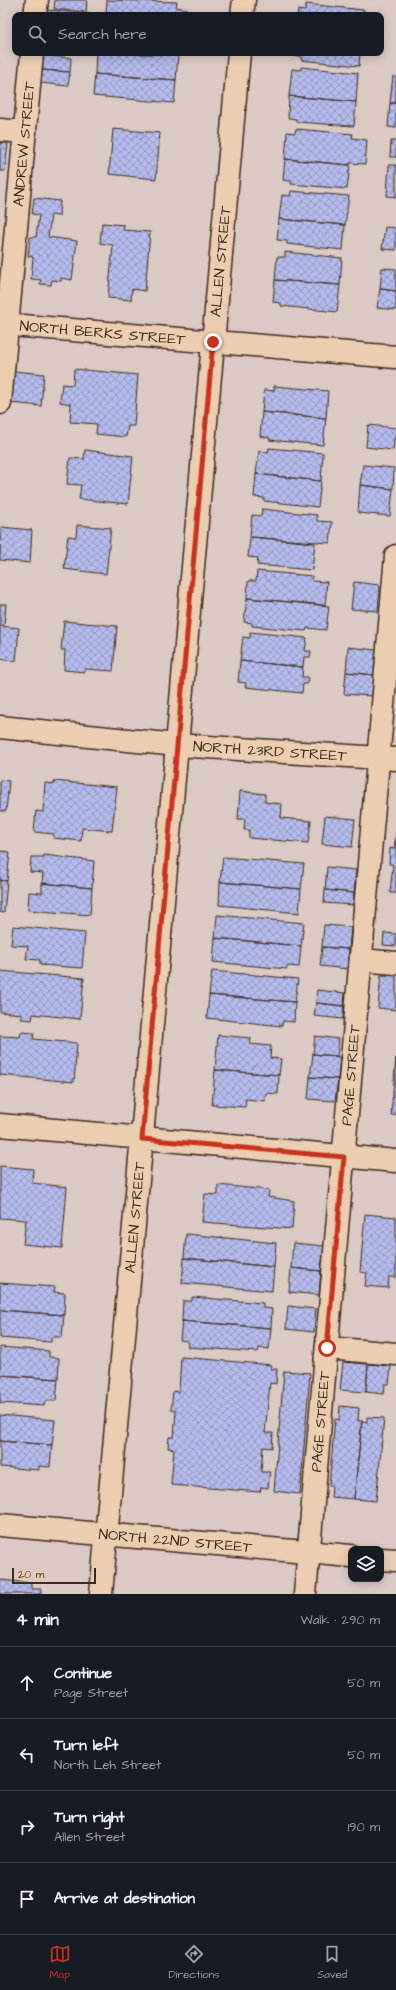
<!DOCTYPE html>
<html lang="en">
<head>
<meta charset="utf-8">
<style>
  :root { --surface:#171b24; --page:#242831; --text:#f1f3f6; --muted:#9ea1a6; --line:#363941; --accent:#c8321e }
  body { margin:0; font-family:"Architects Daughter",sans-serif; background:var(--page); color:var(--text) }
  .controls { position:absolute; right:12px; bottom:12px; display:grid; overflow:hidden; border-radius:8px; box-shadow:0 2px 10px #0003 }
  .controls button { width:36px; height:36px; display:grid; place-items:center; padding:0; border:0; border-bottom:1px solid var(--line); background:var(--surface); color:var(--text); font:20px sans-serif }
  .scale { position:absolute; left:12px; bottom:10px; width:84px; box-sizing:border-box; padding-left:4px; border:2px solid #3b2a1e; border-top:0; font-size:11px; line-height:14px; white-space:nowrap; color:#3b2a1e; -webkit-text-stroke:3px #ebceb2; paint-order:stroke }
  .stop { position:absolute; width:12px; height:12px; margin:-9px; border:3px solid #c8321e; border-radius:50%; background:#fff }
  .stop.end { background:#c8321e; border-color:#fff; box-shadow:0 1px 4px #0008 }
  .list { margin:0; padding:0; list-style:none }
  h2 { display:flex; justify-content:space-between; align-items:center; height:52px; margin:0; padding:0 16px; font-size:17px }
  h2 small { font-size:13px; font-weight:400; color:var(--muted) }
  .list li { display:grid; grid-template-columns:26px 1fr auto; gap:12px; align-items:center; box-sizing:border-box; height:72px; padding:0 16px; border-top:1px solid var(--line) }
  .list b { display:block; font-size:15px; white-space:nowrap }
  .list p { margin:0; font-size:13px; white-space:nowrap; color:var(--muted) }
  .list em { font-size:13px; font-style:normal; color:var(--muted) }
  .icon { flex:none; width:22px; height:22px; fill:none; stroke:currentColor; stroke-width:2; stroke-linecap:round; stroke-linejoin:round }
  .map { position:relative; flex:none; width:396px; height:1594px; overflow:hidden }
  .search { position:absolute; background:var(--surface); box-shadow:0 2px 10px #0003; left:12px; right:12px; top:12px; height:44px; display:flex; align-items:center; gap:10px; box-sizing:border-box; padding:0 14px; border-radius:8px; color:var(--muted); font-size:15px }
  .sheet { height:340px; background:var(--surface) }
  nav { display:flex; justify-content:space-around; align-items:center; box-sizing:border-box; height:56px; border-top:1px solid var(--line); background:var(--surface); font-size:11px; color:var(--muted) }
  nav a { display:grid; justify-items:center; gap:2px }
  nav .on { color:var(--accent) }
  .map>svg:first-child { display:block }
  .building { fill:url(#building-cross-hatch); stroke:#3b2a1e }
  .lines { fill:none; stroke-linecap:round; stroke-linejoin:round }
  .minor-casing { stroke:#3b2a1e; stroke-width:25 }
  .minor { stroke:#ebceb2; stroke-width:22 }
  .route { stroke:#c8321e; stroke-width:5 }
  .labels { text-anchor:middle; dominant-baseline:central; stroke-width:3; stroke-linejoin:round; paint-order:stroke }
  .street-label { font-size:15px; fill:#3b2a1e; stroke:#ebceb2 }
</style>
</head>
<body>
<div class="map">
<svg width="396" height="1594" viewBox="0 0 396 1594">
  <defs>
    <pattern id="building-cross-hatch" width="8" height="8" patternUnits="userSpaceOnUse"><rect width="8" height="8" fill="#b5bced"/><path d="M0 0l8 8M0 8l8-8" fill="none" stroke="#9499bf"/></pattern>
  </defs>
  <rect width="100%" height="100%" fill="#dbc9c4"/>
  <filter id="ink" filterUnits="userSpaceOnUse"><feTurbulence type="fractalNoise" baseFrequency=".025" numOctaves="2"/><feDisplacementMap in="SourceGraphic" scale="8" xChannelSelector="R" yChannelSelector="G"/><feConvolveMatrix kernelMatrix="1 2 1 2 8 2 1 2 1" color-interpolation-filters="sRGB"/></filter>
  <g filter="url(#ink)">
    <path class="building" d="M55,0h32l-1,12 -32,-3z
      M107,0l70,2 -1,5 11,2 -1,6h-89v-2l9,1z
      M306,4l58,6v5h-67l1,-5 7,1z
      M45,10l50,4 -51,1z
      M96,53l82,2 -2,25 -81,-6z
      M294,53h66l-1,13 -58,-6 1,-3 -9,-1z
      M44,55l27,3 -1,14 -28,-2z
      M301,67l57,6 -2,29 -67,-6 3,-27 9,1z
      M42,70l28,2 -2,14 -27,-3z
      M95,74l81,6 -2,23 -81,-7z
      M393,76l3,1v26h-6z
      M289,96l67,6 -2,24 -58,-4v-3l-8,-1z
      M390,103h6v25l-8,-1z
      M113,129l47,4 -4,46 -47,-5z
      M296,129l57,5 -1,4 15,2 -2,24 -15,-1v2l-65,-6 2,-27 8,1z
      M391,141h5v16h-6z
      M0,143h8l-3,28h-5z
      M285,159l65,6 -3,24 -56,-5v-3l-8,-1z
      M389,165h7v32l-9,-1z
      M291,191l58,5 -4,29 -66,-6 3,-24 8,1z
      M34,198l26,3 -1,15 -8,-1 -3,22 29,4 -5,39 -11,-2v3l-9,-1 -1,5 -11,-1 1,-4 -10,-1 2,-22 -5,-1 2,-19h6l3,-22 -7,-1z
      M279,219l66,6 -2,25 -56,-6v-3l-10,-1z
      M102,223l22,2 -1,5 27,2 -5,59 -13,-2 -1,11 -23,-2 5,-53 -13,-2z
      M385,227l11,1v22l-14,-1z
      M285,252l57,6 -2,27 -65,-5 2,-23h8z
      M382,268l14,1v22l-16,-2z
      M275,280l65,5 -3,27 -56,-6v-3l-8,-1z
      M380,289l16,2v19l-19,-2z
      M74,369l64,6 -4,51h-6l-2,11 -30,-3 1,-10 -27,-2 1,-18 -11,-2 2,-18 11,1z
      M13,371l31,3 -3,32 -31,-3z
      M274,386l54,5 -2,27 -64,-6 2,-22 10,1z
      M262,412l64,6 -3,27 -54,-5 1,-2 -10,-2z
      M368,425l28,3 -3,22 -27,-3z
      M269,448l54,5 -2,28 -65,-7 3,-23 9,1z
      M85,450l48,6 -5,48 -49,-5 2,-14 -14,-1 3,-26 14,1z
      M363,465l31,3 -1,21 -33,-4z
      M256,474l65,7 -3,26 -54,-6v-3l-10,-1z
      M360,485l33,4 -3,27 -32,-3z
      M262,509l55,6v6l15,1 -2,21 -80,-6 2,-22 9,1z
      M77,525l34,3 -5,46 -42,-5 4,-33 8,1z
      M1,527l31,3 -2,33 -30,-3z
      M250,537l65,6 -3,27 -55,-5 1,-7 -10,-1z
      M257,571l55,5v5l15,1 -2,23 -78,-7 1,-17h8z
      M354,582l26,3 -2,26 -27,-2z
      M247,598l82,8 -3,24 -19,-2 -1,3 -54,-5v-3l-8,-1z
      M0,604h6l-2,21h-4z
      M64,621l53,5 -4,45 -28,-2v3l-21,-2 1,-20h-4z
      M0,626l19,2 -3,33 -16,-2z
      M250,632l57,6 -2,13h6l-1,6h-6l-1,10 -63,-6 3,-24 7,1z
      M348,647l28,3 -2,25 -28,-3z
      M240,661l63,6 -1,10h6l-1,7h-4l-1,9 -57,-6 1,-4 -8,-1z
      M346,672l28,3 -2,21 -28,-2z
      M0,780l9,1 -3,30h-6z
      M55,781l62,6 -5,44 -30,-3 -1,13 -28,-3 1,-4 -20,-2 2,-21 7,1 2,-29 9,1z
      M240,791l25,3v8l17,2 -1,14 30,3 -3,22 -59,-5v-8h-5l1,-11h-7z
      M325,816l30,3 -3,28 -30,-3z
      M396,833v60h-6l3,-28 -4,-1 1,-16 4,1z
      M0,851l10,1 -3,29 -7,-1z
      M44,855l50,6 -2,27 -50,-5 1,-10 -13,-1 1,-15h13z
      M223,857l81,7 -3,25 -81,-7z
      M327,867l29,3 -2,23 -29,-3z
      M0,880l7,1 -3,32 -4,-1z
      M220,882l81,7 -2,24 -80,-8z
      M42,883l50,5 -2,27 -62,-5 1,-18 13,1z
      M325,890l29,3 -1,12 -29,-2z
      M217,915l87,8 -3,23 -86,-8z
      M324,925l27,2 -2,22 -27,-2z
      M13,926l72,7 -3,35 -42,-3v-5l-14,-1 2,-13 -17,-1z
      M384,933l12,1v12l-13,-1z
      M215,938l86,8 -2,21 -12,-1v3l-74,-7z
      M322,947l27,2 -2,20 -27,-3z
      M0,971l84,7 -4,41 -47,-5 -1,6 -11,-1 1,-5 -22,-2z
      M212,971l86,8 -3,23 -86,-7z
      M381,975l15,1v34l-18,-2z
      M317,990l28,3 -1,13 -28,-3z
      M209,995l86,7 -1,20 -11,-1 -1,5 -75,-8z
      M316,1003l28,3 -1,13 -29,-3z
      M21,1032l13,1 -1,6 44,4 -3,39 -74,-7v-39l20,1z
      M218,1035l33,3 -1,6 21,2 -1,12 11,1 -2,16 -64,-5z
      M315,1036l24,3 -2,17 -24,-2z
      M313,1054l27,3 -2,22 -28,-2z
      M396,1058v57h-5z
      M215,1070l64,5 -1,19 -12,-1 -1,8 -19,-2 -1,8 -33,-2z
      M310,1077l28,2 -3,22 -27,-2z
      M0,1166l33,3 -1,14 35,4 -5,61 -39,-4 3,-24 -26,-2z
      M218,1185l51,5 -1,7 26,4 -2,28 -90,-7 3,-28 13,1z
      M365,1214l31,3v60h-7l-1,11 -23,-2 2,-13 -7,-1z
      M186,1234l90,9 -2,24 -90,-9z
      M293,1243l31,3 -3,25 -30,-3z
      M184,1258l90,9 -2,24 -90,-8z
      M291,1268l30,3 -2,24 -30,-3z
      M0,1283l55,4 -1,5 11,1 -1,22 -64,-5z
      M192,1297l71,6v5l9,1 -1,19 -89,-7 1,-20h9z
      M288,1306l28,3 -2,23 -28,-3z
      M0,1310l64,5 -2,22h-11v5l-51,-4z
      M182,1321l89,7 -2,21 -10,-1 -1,4 -70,-5 -1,-6 -7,-1z
      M0,1347l49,4v6l10,1 -1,21 -58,-4z
      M181,1357l91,8 -1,4h6l-1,15 -6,-1 -5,50h8l-1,15 -9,-1 -2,25h9l-2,16 -7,-1 -1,5 -89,-7 3,-36 -6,-1 1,-11h5l2,-27h-5l2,-19 6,1z
      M343,1362l25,2 -2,28 -26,-2z
      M368,1364l23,2 -2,18h-4l-1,10 -18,-2z
      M284,1371l26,2 -10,121 -26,-3z
      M0,1375l58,4 -2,22h-11l-1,5 -44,-3z
      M340,1406l19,2 -1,13h4l-8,78 -23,-2 1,-11h-3l6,-67 4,1z
      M0,1415l55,5 -3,25 -52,-4z
      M367,1417l17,1 -8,83 -22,-2 8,-78 5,1z
      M0,1441l52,4 -2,22 -11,-1v4l-39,-3z
      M0,1580l31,3v6h10v5h-41z"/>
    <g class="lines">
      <g class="minor-casing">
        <g id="minor">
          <path d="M35,15l2,-15"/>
          <path d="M242,15l2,-15"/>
          <path d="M0,130l25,2"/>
          <path id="s1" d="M0,324l396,33"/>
          <path id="s2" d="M0,403l32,-350"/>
          <path id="s3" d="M0,727l177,18 219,14"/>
          <path d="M361,960l35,3"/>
          <path d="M0,1125l396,36"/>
          <path d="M327,1348l69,6"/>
          <path id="s4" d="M0,1525l351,31"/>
          <path d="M381,1559l15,1"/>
          <path id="s5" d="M101,1594l138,-1541"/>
          <path id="s6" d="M305,1594l91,-1038"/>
        </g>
      </g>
      <use href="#minor" class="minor"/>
    </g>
  </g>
  <g class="lines" filter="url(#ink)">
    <path class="route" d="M213,342l-71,797 202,18 -17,191"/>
  </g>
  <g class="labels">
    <g class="street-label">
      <text stroke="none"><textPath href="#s2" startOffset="260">ANDREW STREET</textPath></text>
      <text stroke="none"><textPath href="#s5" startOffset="1338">ALLEN STREET</textPath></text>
      <text stroke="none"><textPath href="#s1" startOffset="103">NORTH BERKS STREET</textPath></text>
      <text stroke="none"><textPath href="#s3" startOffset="271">NORTH 23RD STREET</textPath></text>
      <text stroke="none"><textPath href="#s6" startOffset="521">PAGE STREET</textPath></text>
      <text stroke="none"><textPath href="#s5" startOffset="378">ALLEN STREET</textPath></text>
      <text stroke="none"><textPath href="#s6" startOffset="173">PAGE STREET</textPath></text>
      <text stroke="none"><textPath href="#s4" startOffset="176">NORTH 22ND STREET</textPath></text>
    </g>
  </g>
</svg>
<div class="controls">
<button><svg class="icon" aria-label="layers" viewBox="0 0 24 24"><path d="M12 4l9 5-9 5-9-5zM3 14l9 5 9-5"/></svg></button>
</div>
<div class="scale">20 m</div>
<div class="stop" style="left:327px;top:1348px"></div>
<div class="stop end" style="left:213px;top:342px"></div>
<div class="search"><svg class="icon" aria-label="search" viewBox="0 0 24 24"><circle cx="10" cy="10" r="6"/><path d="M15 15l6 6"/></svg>Search here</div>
</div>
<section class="sheet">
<h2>4 min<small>Walk · 290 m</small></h2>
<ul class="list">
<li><svg class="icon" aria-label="ahead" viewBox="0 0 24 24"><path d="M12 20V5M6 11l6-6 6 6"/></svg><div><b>Continue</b><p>Page Street</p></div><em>50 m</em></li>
<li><svg class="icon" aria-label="left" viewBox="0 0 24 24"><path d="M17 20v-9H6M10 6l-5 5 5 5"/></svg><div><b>Turn left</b><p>North Leh Street</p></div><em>50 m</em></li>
<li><svg class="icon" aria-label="right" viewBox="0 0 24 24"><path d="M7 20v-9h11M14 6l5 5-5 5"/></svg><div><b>Turn right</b><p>Allen Street</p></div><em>190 m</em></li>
<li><svg class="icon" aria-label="arrive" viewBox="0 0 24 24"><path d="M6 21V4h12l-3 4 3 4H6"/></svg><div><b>Arrive at destination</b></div></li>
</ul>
</section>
<nav>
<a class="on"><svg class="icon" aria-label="map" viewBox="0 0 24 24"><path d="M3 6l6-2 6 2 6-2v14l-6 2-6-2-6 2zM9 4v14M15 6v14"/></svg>Map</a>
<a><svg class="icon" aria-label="directions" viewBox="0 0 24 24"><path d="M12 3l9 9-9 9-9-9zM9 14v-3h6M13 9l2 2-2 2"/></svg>Directions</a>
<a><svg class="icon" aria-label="saved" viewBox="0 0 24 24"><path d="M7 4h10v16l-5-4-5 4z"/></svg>Saved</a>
</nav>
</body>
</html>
